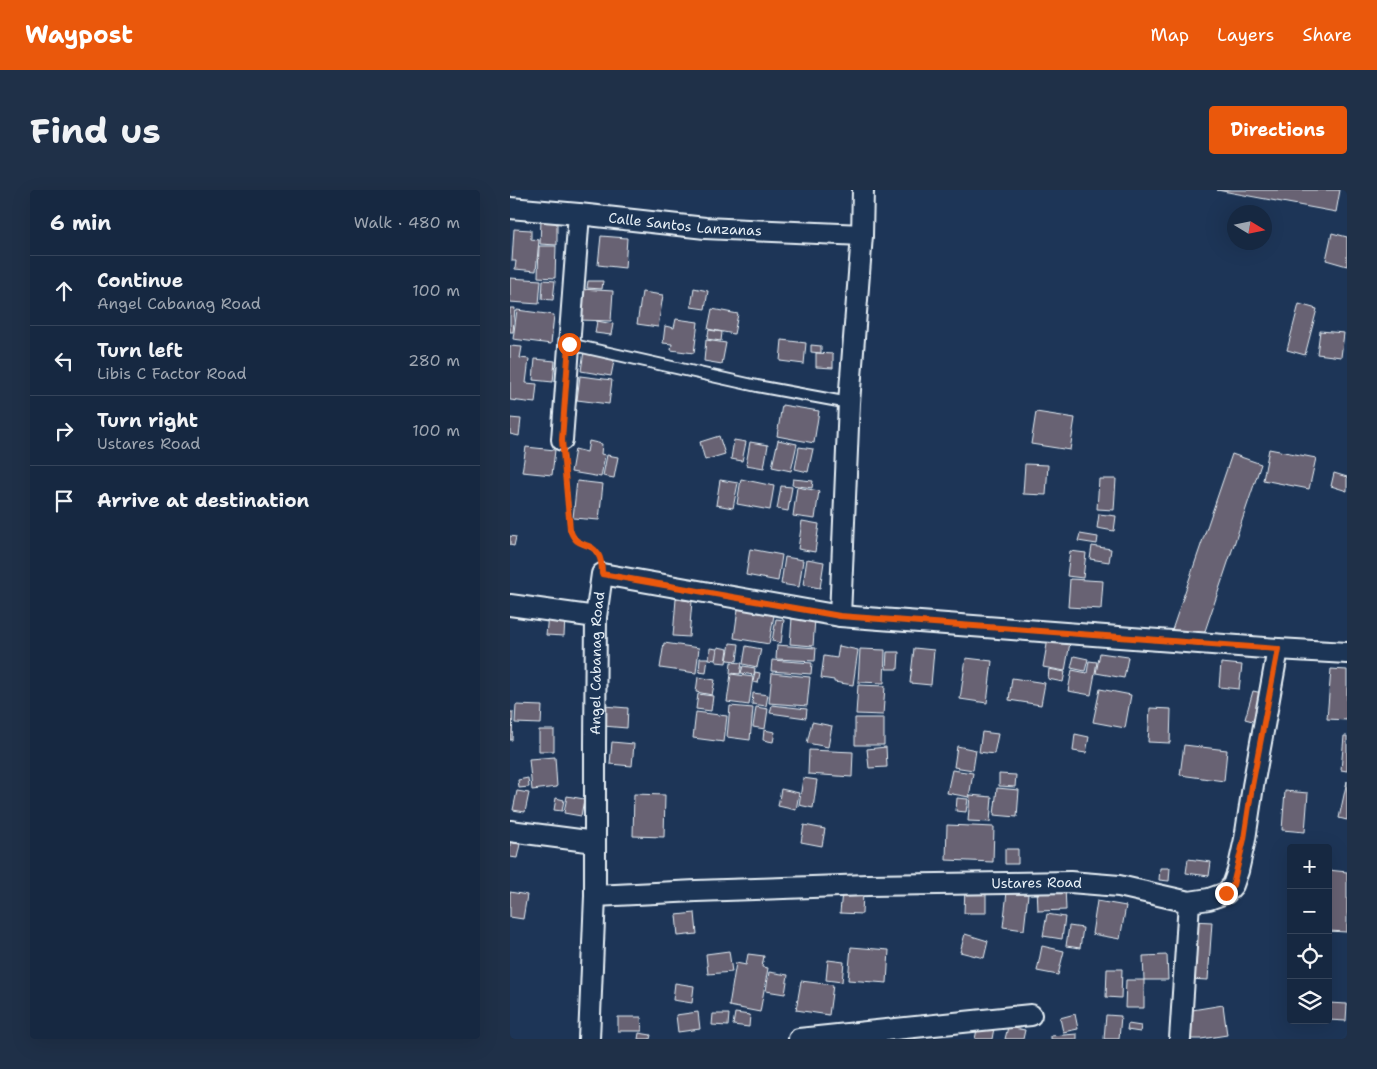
<!DOCTYPE html>
<html lang="en">
<head>
<meta charset="utf-8">
<style>
  :root { --surface:#162841; --page:#1f3048; --text:#f1f3f6; --muted:#9ea6b1; --line:#35445a; --accent:#ea580c }
  body { margin:0; font-family:"Shantell Sans",sans-serif; background:var(--page); color:var(--text) }
  .controls { position:absolute; right:15px; bottom:15px; display:grid; overflow:hidden; border-radius:5px; box-shadow:0 5px 20px #0002 }
  .controls button { width:45px; height:45px; display:grid; place-items:center; padding:0; border:0; border-bottom:1px solid var(--line); background:var(--surface); color:var(--text); font:25px sans-serif }
  .compass { position:absolute; left:717px; top:15px; width:45px; height:45px; border-radius:50%; background:var(--surface); box-shadow:0 5px 20px #0002; rotate:100deg }
  .stop { position:absolute; width:15px; height:15px; margin:-11px; border:4px solid #ea580c; border-radius:50%; background:#fff }
  .stop.end { background:#ea580c; border-color:#fff; box-shadow:0 1px 5px #0008 }
  .list { margin:0; padding:0; list-style:none }
  h2 { display:flex; justify-content:space-between; align-items:center; height:65px; margin:0; padding:0 20px; font-size:21px }
  h2 small { font-size:16px; font-weight:400; color:var(--muted) }
  .list li { display:grid; grid-template-columns:32px 1fr auto; gap:15px; align-items:center; box-sizing:border-box; height:70px; padding:0 20px; border-top:1px solid var(--line) }
  .list b { display:block; font-size:19px; white-space:nowrap }
  .list p { margin:0; font-size:16px; white-space:nowrap; color:var(--muted) }
  .list em { font-size:16px; font-style:normal; color:var(--muted) }
  .icon { flex:none; width:28px; height:28px; fill:none; stroke:currentColor; stroke-width:2; stroke-linecap:round; stroke-linejoin:round }
  .map { position:relative; flex:none; width:837px; height:849px; overflow:hidden; border-radius:5px }
  header { display:flex; align-items:center; gap:30px; box-sizing:border-box; height:70px; padding:0 25px; background:var(--accent); color:#fff }
  header strong { font-size:24px }
  nav { display:flex; gap:28px; margin-inline-start:auto; font-size:18px }
  .intro { display:flex; align-items:center; justify-content:space-between; box-sizing:border-box; height:120px; padding:0 30px }
  h1 { margin:0; font-size:35px }
  .button { padding:12px 22px; border-radius:5px; background:var(--accent); color:#fff; font-size:18px; font-weight:700 }
  main { display:flex; gap:30px; padding:0 30px }
  aside { flex:1; background:var(--surface); border-radius:5px; box-shadow:0 5px 20px #0002 }
  .map>svg:first-child { display:block }
  .building { fill:#676273; stroke:#e8f1f8 }
  .lines { fill:none; stroke-linecap:round; stroke-linejoin:round }
  .lane-casing { stroke:#e8f1f8; stroke-width:14 }
  .street-casing { stroke:#e8f1f8; stroke-width:24 }
  .path { stroke:#e8f1f8; stroke-width:3; stroke-dasharray:5 4; stroke-linecap:butt }
  .lane { stroke:#1d3557; stroke-width:10 }
  .street { stroke:#1d3557; stroke-width:20 }
  .route { stroke:#ea580c; stroke-width:6 }
  .labels { text-anchor:middle; dominant-baseline:central; stroke-width:4; stroke-linejoin:round; paint-order:stroke }
  .street-label { font-size:14px; fill:#e8f1f8; stroke:#1d3557 }
</style>
</head>
<body>
<header>
<strong>Waypost</strong>
<nav><a>Map</a><a>Layers</a><a>Share</a></nav>
</header>
<div class="intro"><h1>Find us</h1><a class="button">Directions</a></div>
<main>
<aside>
<h2>6 min<small>Walk · 480 m</small></h2>
<ul class="list">
<li><svg class="icon" aria-label="ahead" viewBox="0 0 24 24"><path d="M12 20V5M6 11l6-6 6 6"/></svg><div><b>Continue</b><p>Angel Cabanag Road</p></div><em>100 m</em></li>
<li><svg class="icon" aria-label="left" viewBox="0 0 24 24"><path d="M17 20v-9H6M10 6l-5 5 5 5"/></svg><div><b>Turn left</b><p>Libis C Factor Road</p></div><em>280 m</em></li>
<li><svg class="icon" aria-label="right" viewBox="0 0 24 24"><path d="M7 20v-9h11M14 6l5 5-5 5"/></svg><div><b>Turn right</b><p>Ustares Road</p></div><em>100 m</em></li>
<li><svg class="icon" aria-label="arrive" viewBox="0 0 24 24"><path d="M6 21V4h12l-3 4 3 4H6"/></svg><div><b>Arrive at destination</b></div></li>
</ul>
</aside>
<div class="map">
<svg width="837" height="849" viewBox="0 0 837 849">
  <rect width="100%" height="100%" fill="#1d3557"/>
  <filter id="ink" filterUnits="userSpaceOnUse"><feTurbulence type="fractalNoise" baseFrequency=".02" numOctaves="2"/><feDisplacementMap in="SourceGraphic" scale="10" xChannelSelector="R" yChannelSelector="G"/><feConvolveMatrix kernelMatrix="1 2 1 2 8 2 1 2 1" color-interpolation-filters="sRGB"/></filter>
  <g filter="url(#ink)">
    <path class="building" d="M707,0h123l-4,22z
      M31,30l16,1v24l-17,-1z
      M4,39l17,1v9l8,1 -3,31 -21,-2 1,-8h-4z
      M822,43l15,4v29l-21,-6z
      M91,46l26,2 -2,30 -27,-3z
      M29,56h17l-1,32 -17,-1z
      M0,88l31,2 -2,24 -29,-2z
      M33,90l12,1 -2,19 -11,-1z
      M78,91h15l-1,8 -15,-1z
      M184,98l14,3 -3,18 -14,-2z
      M71,99l32,2 -2,30 -32,-1z
      M132,102l21,3 -5,32 -21,-3z
      M789,114l18,5 -12,46 -18,-5z
      M0,118h5l-2,24h-3z
      M202,119l26,5 -4,20 -26,-5z
      M7,120l37,5 -3,29 -38,-5z
      M166,129l22,3 -4,31 -23,-3 1,-6 -9,-1 2,-17 9,2z
      M87,131l16,3 -2,11 -16,-2z
      M199,140l13,2 -1,9 -14,-2z
      M810,141l24,2 -3,24 -24,-3z
      M196,150l20,3 -4,21 -18,-3z
      M272,150l24,3 -2,21 -24,-3z
      M301,155l10,1v7l-10,-1z
      M0,156l12,1 -2,11 9,1 -3,24 11,1 -2,19 -25,-3z
      M74,161l31,5 -4,20 -30,-5z
      M306,163l17,1v14l-17,-1z
      M25,169l20,2 -2,21 -20,-2z
      M70,186l32,4 -3,24 -32,-4z
      M272,215l37,6 -5,32 -37,-7z
      M526,222l39,6 -5,32 -39,-6z
      M0,228l11,1 -2,17 -9,-2z
      M209,246l6,18 -20,6 -5,-18z
      M224,250l12,2 -4,19 -11,-2z
      M268,250l19,4 -6,27 -19,-4z
      M79,251l13,3 -1,10 4,1 -4,22 -30,-5 4,-23 12,3z
      M240,252l18,3 -4,23 -18,-3z
      M16,257l29,3 -3,25 -30,-3z
      M289,257l14,2 -5,23 -13,-3z
      M759,259l47,9 -7,31 -46,-9z
      M722,264l29,10 -59,176 -30,-10z
      M97,265l11,2 -4,21 -11,-2z
      M515,274l23,1 -2,30 -23,-1z
      M824,283l13,4v14l-16,-5z
      M231,289l33,7 -4,24 -33,-6z
      M283,289l20,2 -1,7 -20,-3z
      M589,289h17l-2,31 -17,-1z
      M210,290l18,3 -5,25 -17,-3z
      M67,291l26,3 -4,36 -26,-2z
      M271,296l11,1 -4,24 -11,-2z
      M287,297l22,4 -4,28 -22,-3z
      M589,324l17,2 -2,15 -17,-3z
      M292,331l17,3 -4,28 -17,-3z
      M570,344l18,3 -1,7 -19,-3z
      M0,346l6,1 -2,9 -4,-1z
      M582,356l19,3 -2,13 -19,-3z
      M240,359l32,6 -4,26 -32,-6z
      M560,361l16,2 -3,25 -16,-2z
      M275,367l18,3 -4,27 -18,-3z
      M297,369l17,3 -4,26 -17,-3z
      M560,389l33,2 -2,28 -33,-2z
      M166,409l16,2 -3,36 -16,-1z
      M228,419l36,6 -5,29 -35,-6z
      M38,425l17,2 -1,19 -18,-1z
      M282,428l23,1 -2,27 -23,-2z
      M266,429l8,1 -3,23 -9,-2z
      M539,443l22,4 -6,34 -22,-4z
      M154,453l35,5 -3,25 -36,-5z
      M220,453l9,1 -2,17 -10,-1z
      M267,455l39,3 -1,13 -39,-2z
      M236,456l15,3 -4,18 -14,-3z
      M329,456l19,4 -5,35 -19,-3v-2l-13,-2 3,-22 13,2z
      M208,457l10,2 -2,14 -10,-1z
      M200,458l7,1 -2,11 -6,-1z
      M404,458l20,2 -3,35 -21,-2z
      M350,459l25,1 -1,33 -26,-1z
      M377,462h12l-1,17h-12z
      M590,463l28,4 -4,21 -28,-5z
      M564,466l14,3 -3,12 -14,-3z
      M190,468h8l-2,15 -7,-1z
      M456,468l26,3 -5,42 -27,-4z
      M262,470l40,3 -1,11 -40,-3z
      M579,471l8,1 -6,33 -23,-4 4,-21 15,3z
      M221,472l11,1 -2,11 -10,-1z
      M711,473l21,2 -3,24 -20,-2z
      M233,476l12,2 -1,7 -13,-2z
      M539,479l16,3 -2,10 -15,-3z
      M821,479l16,1v50l-20,-1z
      M245,482l5,1 -2,10 -5,-1z
      M262,483l38,4 -3,29 -38,-3z
      M221,484l22,3 -4,28 -22,-3z
      M188,487l17,3 -3,15 -16,-3z
      M502,488l33,5 -4,22 -32,-5z
      M348,495l27,1 -2,29 -27,-1z
      M590,499l31,6 -6,33 -32,-6z
      M743,501l14,3 -7,29 -15,-4z
      M243,503l15,2 -2,11 -14,-2z
      M188,504l15,2 -2,15 -15,-2z
      M6,515l26,1 -1,18 -26,-1z
      M262,515l35,4 -1,9 -36,-5z
      M94,516l24,2 -1,20 -24,-2z
      M220,516l23,2 -3,32 -23,-3z
      M246,517l12,2 -3,20 -12,-2z
      M640,518l21,1 -1,34 -22,-1z
      M0,522h3l-1,28h-2z
      M186,522l31,4 -3,26 -31,-4z
      M345,528h29v27h-29z
      M302,532l20,4 -4,21 -21,-4z
      M29,540h15v21h-15z
      M254,540l11,2 -2,10 -10,-2z
      M472,542l16,2 -4,20 -15,-2z
      M565,544l14,3 -3,16 -13,-2z
      M834,546h3v35l-6,-1z
      M102,552l22,2 -2,22 -22,-2z
      M674,555l43,5 -3,31 -44,-6z
      M447,556l19,4 -3,20 -19,-3z
      M376,557l1,20 -18,1 -2,-19z
      M299,560l44,2 -1,25 -44,-3z
      M45,567l2,30 -25,3 -3,-31z
      M442,580l21,3 -4,24 -22,-4z
      M489,584l17,1 -1,12 -16,-1z
      M18,588l1,9 -10,1 -1,-8z
      M293,588l14,2 -4,28 -14,-3z
      M837,591v39l-8,-2z
      M487,598l22,2 -2,27 -23,-2z
      M271,599l18,4 -3,17 -18,-4z
      M7,601l12,2 -4,19 -12,-2z
      M775,601l23,2 -3,39 -23,-2z
      M124,604l31,1 -1,42 -31,-1z
      M460,605l22,2 -2,25 -22,-1z
      M57,606l17,3 -3,17 -17,-3z
      M46,608l8,2 -2,11 -8,-1z
      M447,608l11,1 -2,13 -10,-1z
      M294,635l21,4 -3,17 -21,-4z
      M437,635l47,2 -1,35 -47,-2z
      M0,652l10,2 -3,14 -7,-1z
      M495,659h13v15h-13z
      M678,669l23,3 -2,14 -23,-3z
      M650,678h10l-1,13 -10,-1z
      M818,680l19,2v60l-19,-1z
      M555,695l1,25 -28,1 -1,-25z
      M455,697l21,1v25h-22z
      M332,701l21,1 -1,22 -22,-1z
      M0,702l17,3 -4,24 -13,-2z
      M497,702l21,2 -4,36 -21,-3z
      M587,711l29,5 -6,33 -28,-5z
      M185,723l2,21 -19,2 -2,-21z
      M537,724l18,3 -3,22 -19,-3z
      M682,731l20,1 -4,58 -20,-1z
      M559,736l14,2 -3,20 -14,-2z
      M455,744l23,7 -4,17 -24,-6z
      M532,756l22,5 -6,24 -21,-4z
      M341,757l38,3 -2,33 -39,-3z
      M219,761l3,21 -24,2 -2,-20z
      M238,764l16,2 -2,11 6,1 -8,44 -31,-6 7,-43 10,2z
      M657,765l1,25h-24l-1,-24z
      M318,770l16,2 -2,20 -16,-2z
      M597,779h15l-1,29 -15,-1z
      M259,782l19,3 -3,19 -19,-3z
      M616,790h18v28h-19z
      M291,791l32,4 -4,30 -33,-5z
      M165,793l19,3 -2,17 -19,-3z
      M818,813l19,1 -1,17 -18,-1z
      M713,815l4,30 -26,4h-11l-4,-28z
      M188,822l2,17 -22,3 -2,-17z
      M225,823l15,2 -1,12 -16,-2z
      M203,824h16l-1,12 -16,-1z
      M565,824l3,15 -15,3 -3,-14z
      M596,825l15,1 -2,23h-15z
      M108,827h23l1,14h-24z
      M618,834l13,2 -1,6 -13,-2z
      M468,835l16,3 -2,11h-17z
      M498,837l17,3 -2,9h-18z
      M129,843l12,2 -1,4h-12z
      M567,844v5h-26v-3z"/>
    <g class="lines">
      <g class="lane-casing">
        <path id="lane" d="M59,154l188,42 92,17"/>
      </g>
      <g class="street-casing">
        <g id="street">
          <path id="s1" d="M0,18l69,6 126,14 157,7"/>
          <path d="M52,250l17,-226"/>
          <path d="M0,415l86,12"/>
          <path d="M330,426l9,-213 13,-168 1,-45"/>
          <path d="M0,641l85,11"/>
          <path id="s2" d="M85,706l101,-5 172,-6 202,-3 49,4 70,16 20,-3 17,-6 7,-8 5,-14 7,-32 8,-53 25,-137"/>
          <path id="s3" d="M79,849l6,-143v-151l1,-128 6,-43 238,42 438,33 69,4"/>
          <path d="M289,849l232,-24"/>
          <path d="M670,849l9,-137"/>
        </g>
      </g>
      <path class="path" d="M54,266l6,73c7,22 22,10 30,30"/>
      <use href="#lane" class="lane"/>
      <use href="#street" class="street"/>
    </g>
  </g>
  <g class="lines" filter="url(#ink)">
    <path class="route" d="M59,154l-7,96 8,89c6,21 20,11 28,25 4,6 4,14 4,20l238,42 438,33 -26,137 -8,53 -11,46 -7,8"/>
  </g>
  <g class="labels">
    <g class="street-label">
      <text stroke="none"><textPath href="#s1" startOffset="176">Calle Santos Lanzanas</textPath></text>
      <text stroke="none"><textPath href="#s3" startOffset="376">Angel Cabanag Road</textPath></text>
      <text stroke="none"><textPath href="#s2" startOffset="442">Ustares Road</textPath></text>
    </g>
  </g>
</svg>
<div class="controls">
<button>+</button>
<button>−</button>
<button><svg class="icon" aria-label="locate" viewBox="0 0 24 24"><circle cx="12" cy="12" r="6"/><path d="M12 2v4M12 18v4M2 12h4M18 12h4"/></svg></button>
<button><svg class="icon" aria-label="layers" viewBox="0 0 24 24"><path d="M12 4l9 5-9 5-9-5zM3 14l9 5 9-5"/></svg></button>
</div>
<svg class="compass" viewBox="-18 -18 36 36"><path d="M0-13l5 13h-10z" fill="#e53935"/><path d="M0 13l5-13h-10z" fill="#9ea6b1"/></svg>
<div class="stop" style="left:59px;top:154px"></div>
<div class="stop end" style="left:716px;top:703px"></div>
</div>
</main>
</body>
</html>
